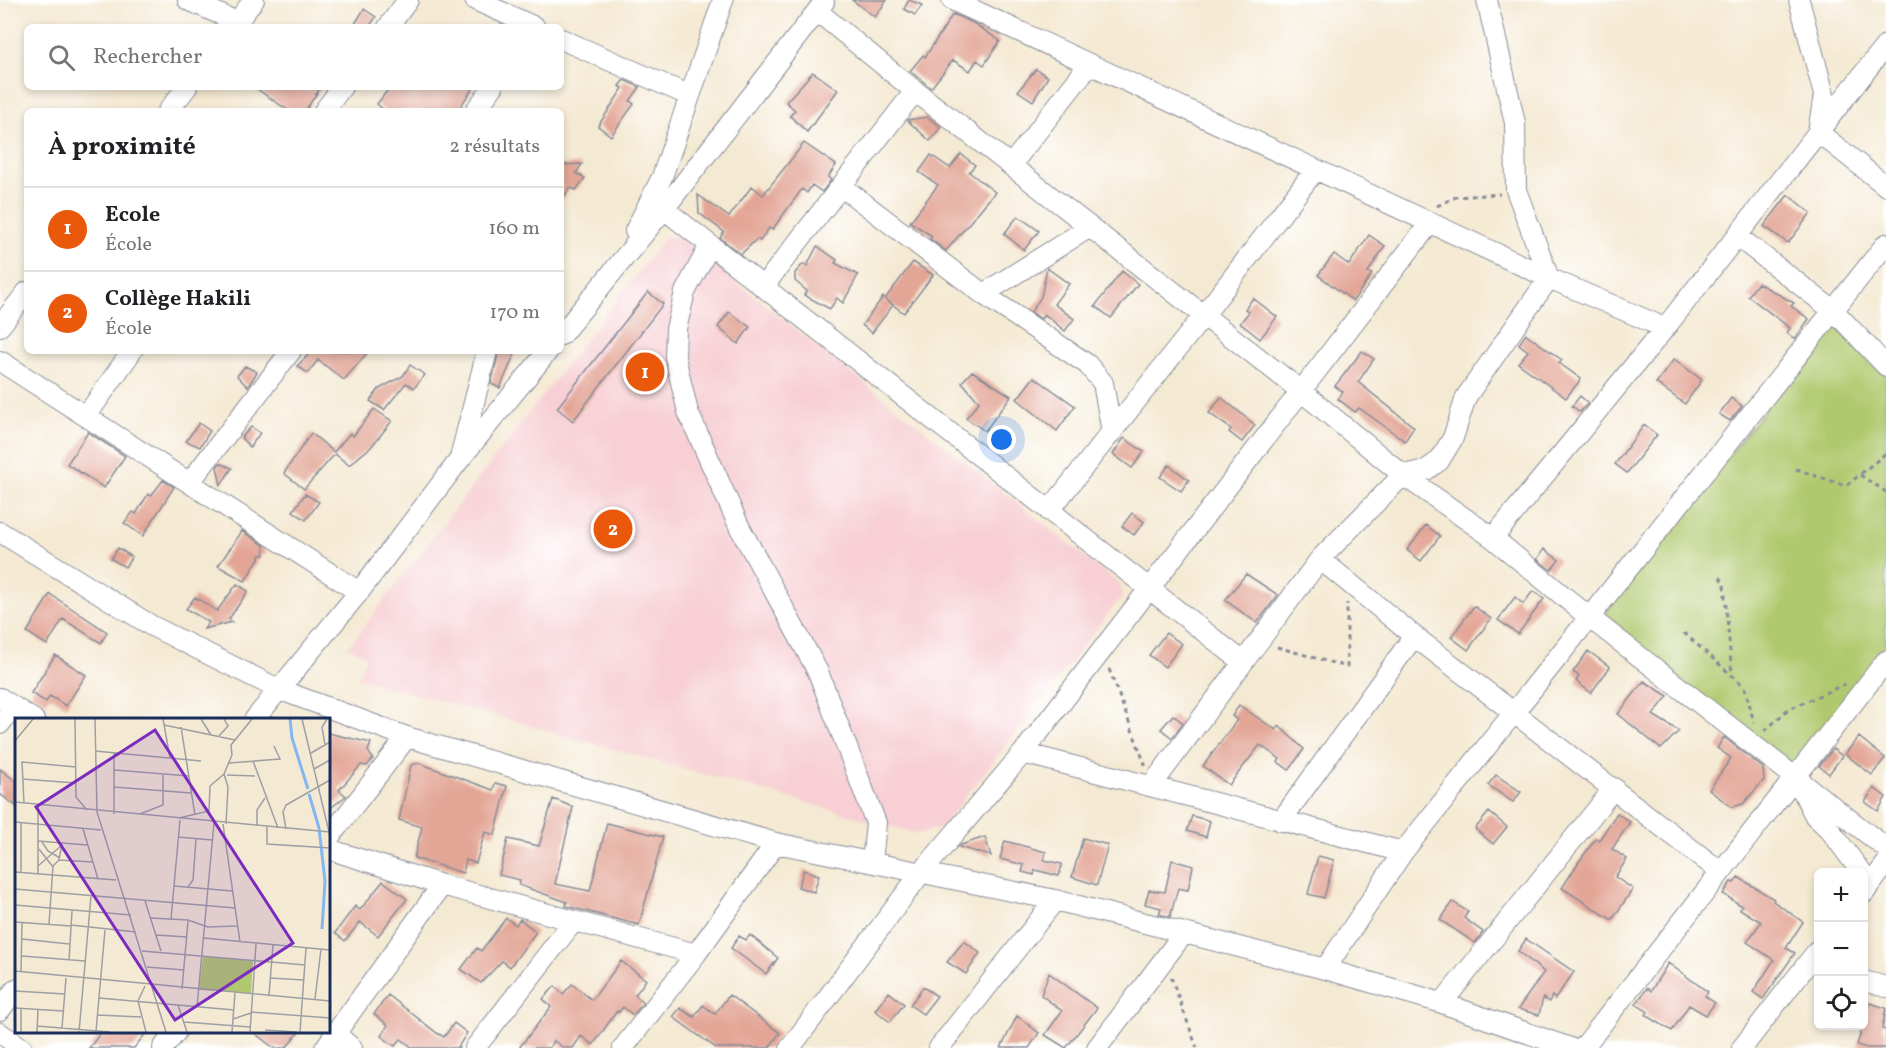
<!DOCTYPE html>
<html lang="fr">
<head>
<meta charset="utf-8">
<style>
  :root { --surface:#fff; --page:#f2f2f2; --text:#202124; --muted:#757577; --line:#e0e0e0; --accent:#ea580c }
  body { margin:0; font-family:Vollkorn,serif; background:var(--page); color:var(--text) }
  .controls { position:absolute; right:18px; bottom:18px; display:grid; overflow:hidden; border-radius:9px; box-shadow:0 3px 9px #0003 }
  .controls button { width:54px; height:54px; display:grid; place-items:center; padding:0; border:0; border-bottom:2px solid var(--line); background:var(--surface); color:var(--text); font:30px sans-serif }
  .you { position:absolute; left:1002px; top:440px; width:21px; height:21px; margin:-15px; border:4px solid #fff; border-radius:50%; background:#1a73e8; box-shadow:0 0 0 9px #1a73e833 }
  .badge { display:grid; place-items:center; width:39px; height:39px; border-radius:50%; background:var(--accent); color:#fff; font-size:20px; font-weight:700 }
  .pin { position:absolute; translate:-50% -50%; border:3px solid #fff; box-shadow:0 2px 6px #0006 }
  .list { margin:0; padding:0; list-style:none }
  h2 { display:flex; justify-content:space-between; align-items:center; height:78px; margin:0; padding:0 24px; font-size:26px }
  h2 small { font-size:20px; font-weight:400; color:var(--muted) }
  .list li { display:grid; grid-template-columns:39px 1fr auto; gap:18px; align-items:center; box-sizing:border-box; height:84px; padding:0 24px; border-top:2px solid var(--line) }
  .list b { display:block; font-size:22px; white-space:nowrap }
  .list p { margin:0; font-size:20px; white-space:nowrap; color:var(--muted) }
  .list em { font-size:20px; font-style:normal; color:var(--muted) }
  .icon { flex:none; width:33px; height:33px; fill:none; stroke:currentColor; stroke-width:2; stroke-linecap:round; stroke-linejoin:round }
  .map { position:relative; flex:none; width:1886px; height:1048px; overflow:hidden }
  .search { position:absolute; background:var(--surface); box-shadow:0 3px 9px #0003; left:24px; top:24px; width:540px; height:66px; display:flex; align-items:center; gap:15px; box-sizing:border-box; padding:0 21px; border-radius:9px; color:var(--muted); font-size:22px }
  .panel { position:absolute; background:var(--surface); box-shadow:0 3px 9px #0003; left:24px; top:108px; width:540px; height:246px; border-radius:9px }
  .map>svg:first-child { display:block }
  .built { fill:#f7cfd4 }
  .green { fill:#b1c96e; stroke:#667c66; stroke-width:1.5 }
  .building { fill:#e3a696 }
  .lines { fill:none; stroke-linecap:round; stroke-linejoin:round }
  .minor-casing { stroke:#888c98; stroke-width:22 }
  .path { stroke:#888c98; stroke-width:3; stroke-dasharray:4.5 4.5; stroke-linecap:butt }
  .minor { stroke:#fff; stroke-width:20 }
  .inset-river { fill:none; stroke:#83b7f1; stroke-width:3 }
  .inset-road { fill:none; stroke:#9d9fa4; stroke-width:1.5 }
  .view { fill:#7b2cbf; fill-opacity:0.15; stroke:#7b2cbf; stroke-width:3 }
  .inset-edge { fill:none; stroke:#1b2f5e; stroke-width:3 }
</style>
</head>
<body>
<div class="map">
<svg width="1886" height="1048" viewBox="0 0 1886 1048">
  <rect width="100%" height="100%" fill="#fff"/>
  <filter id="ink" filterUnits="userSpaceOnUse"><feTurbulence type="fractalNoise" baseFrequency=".0167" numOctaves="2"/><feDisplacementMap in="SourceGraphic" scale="12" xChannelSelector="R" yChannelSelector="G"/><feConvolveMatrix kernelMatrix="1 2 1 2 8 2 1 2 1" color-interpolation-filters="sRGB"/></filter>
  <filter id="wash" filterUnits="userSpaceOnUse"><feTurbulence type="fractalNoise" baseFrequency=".008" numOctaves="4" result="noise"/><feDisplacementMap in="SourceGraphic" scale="24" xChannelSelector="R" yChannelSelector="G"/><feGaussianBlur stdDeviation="1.35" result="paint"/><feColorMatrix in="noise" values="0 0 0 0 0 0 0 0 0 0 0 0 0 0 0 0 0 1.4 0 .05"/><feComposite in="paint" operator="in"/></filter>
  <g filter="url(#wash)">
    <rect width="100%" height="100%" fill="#f4e9d2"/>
    <path class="built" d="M665,237h14l441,347 3,11 -181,232 -24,7 -560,-156 8,-22 -18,-9z"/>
    <path class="green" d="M1834,321l52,39v290l-92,121 -192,-154z"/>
    <g id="blocks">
      <path class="building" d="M852,0h35l-12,17z
        M909,0l13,5 -7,10 -11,-6z
        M364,9l12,8 -7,10h-16z
        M953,14l20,9 27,18 -16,24 -7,-5 -7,11 -17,-11 -22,28 -21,-17 13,-16 2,2z
        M1036,69l12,8 -15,24 -15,-10z
        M813,72l25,18 -31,42 -17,-16 5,-6 -9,-8z
        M624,80l16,7 -10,14 4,3 -23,32 -13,-10 25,-38 -4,-2z
        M254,87h67l-16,24h-16z
        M390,87h84l-17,24h-72l-8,-7z
        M927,117l14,10 -11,14 -23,-21z
        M804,143l32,22 -8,12 3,3 -9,12 -10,-7 -5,8 -5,-4 -30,41 -3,-2 -9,13 -3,-2 -16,15 -21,-16 4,-6 -25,-19 -1,-18 31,22 23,-31 11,9z
        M961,154l14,11 -6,7 26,20 -49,59 -16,-12 2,-3 -22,-14 28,-37 -19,-13 12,-17 19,13z
        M582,164l-6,9 9,5 -9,12 -6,-2 -9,13v-36z
        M1788,195l23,18 -23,30 -24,-17z
        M1018,216l21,15 -15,19 -20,-16z
        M1369,235l16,11 -17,26 4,2 -19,27 -35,-26 16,-21 15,11z
        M817,246l20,14 -2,3 23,12 -15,28 -6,-5 -7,11 -26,-14 3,-4 -12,-10v-8l8,-9 4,2z
        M913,262l20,13 -29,38 -19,-14z
        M1047,268l22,16 -15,20 20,15 -9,12 -21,-17 -3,5 -10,-7 10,-15z
        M1122,271l16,13 -27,34 -16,-12z
        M1758,283l36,20 -3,3 18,13 -14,20 -8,-6 3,-5 -42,-32z
        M648,292l15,12 -90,117 -16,-13z
        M883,297l10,8 -21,28 -10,-8z
        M1253,298l24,19 -17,22 -20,-16 9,-11 -4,-3z
        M729,312l21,15 -12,17 -20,-17z
        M1526,334l36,26 -3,3 22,16 -15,19 -48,-35 10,-12 -9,-7z
        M305,351h64l-25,29 -26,-20 -10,13 -11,-7 12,-12z
        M499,351h17l-16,37 -9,-4z
        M1362,351l12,8 -16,23 56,45 -9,14 -46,-33 -4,4 -17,-13 5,-7 -8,-6z
        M1674,359l28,21 -17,24 -29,-21z
        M410,365l15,10 -11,13 -8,-5 -22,27 -14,-9 9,-12 24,-13z
        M245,366l12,6 -9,15 -11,-11z
        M972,371l39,25 -26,35 -19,-13 13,-16 -17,-20z
        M1034,377l41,29 -18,25 -40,-32z
        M1580,396l8,7 -8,9 -8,-6z
        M1221,397l34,28 -13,17 -13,-10 2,-3 -22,-16z
        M1731,398l11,8 -12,15 -11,-7z
        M374,409l18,12 -21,26 -22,18 -14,-11 -31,35 -20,-16 27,-40 23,19 16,-19 3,3z
        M199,423l11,8 -10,16 -14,-6z
        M1644,425l13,10 -30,38 -12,-9z
        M251,427l9,6 -10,14 -9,-9z
        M88,432l37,24 -21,32 -37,-24z
        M1124,438l20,14 -12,16 -19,-14z
        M220,463l12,5 -11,17 -4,-18z
        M1169,465l20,15 -8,11 -21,-14z
        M163,480l11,7 -31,49 -19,-13 9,-11 3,2 12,-20 3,2z
        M305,494l14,8 -13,18 -13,-9z
        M1132,513l12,9 -10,13 -12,-9z
        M1426,525l14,11 -19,25 -14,-11z
        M242,531l22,14 1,10h-4l-16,26 -27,-15z
        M118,548l14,9 -7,10 -14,-8z
        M1544,549l15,11 -8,10 -14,-11z
        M1246,574l32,21 -21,28 -32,-23z
        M237,584l11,7 -19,28 3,3 -28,7 5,-7 -23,-13 9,-12 22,14z
        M1533,591l11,8 -26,35 -20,-14 17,-23 8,7z
        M50,594l57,38 -6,11 -38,-24 -16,26 -20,-13z
        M1474,606l17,13 -23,31 -17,-13z
        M1166,633l16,11 -17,23 -16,-12z
        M1588,651l22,16 -19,26 -15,-12 3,-5 -6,-4z
        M55,655l31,20 -20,31 -16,-10 -4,6 -15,-9z
        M1644,681l24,15 -15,19 26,16 -18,18 -43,-35z
        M1239,705l37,25 3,-4 25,23 -15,21 -11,-8 2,-3 -20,-14 -31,40 -26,-19 34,-46 -5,-4z
        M1173,715l10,8 -11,15 -11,-9z
        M328,733l43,10 -3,8 5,8 -6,7 -6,-1 -22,25 7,6 -18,14z
        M1724,737l39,31 1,12 -21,24 -11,3 -23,-17 22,-32 -14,-10z
        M1859,737l26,21 -13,17 -27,-21z
        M1833,749l9,7 -13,18 -10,-8z
        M419,763l74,27 2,-7 12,3 -12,49 -10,-3 -9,31 -10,-3 -3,13 -49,-15 8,-31 -23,-7 12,-55z
        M0,769l16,12v25l-16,-12z
        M1496,775l25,17 -8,10 -25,-17z
        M1874,788l12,9 -8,14 -13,-9z
        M553,799l20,8 -18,77 35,7 17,-68 56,14 -24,88 -73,-19 1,-4 -48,-17 1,-5 -21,-5 9,-36 31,7z
        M1489,812l18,15 -14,17 -18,-15z
        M1617,813l13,9 -18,27 15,10 -12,18 18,12 -21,31 -50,-32 16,-25 18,-25 3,2z
        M1192,816l18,5 -4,16 -19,-6z
        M985,837l6,19 -32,-9 2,-2z
        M1083,838l25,7 -11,40 -25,-8z
        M1005,841l41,11 -2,8 18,4 -3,12 -24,-6 -1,5 -12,-3 2,-7 -24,-6z
        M1318,856l16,4 -10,38 -16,-4z
        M1172,860l21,6 -5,24 -10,-2 -8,29 -11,-3 2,-6 -16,-4 4,-14 16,2z
        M804,870l15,5 -5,17 -16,-5z
        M1738,877l36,22 -1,2 30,21 -17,26 9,5 -32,46 -10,-7 21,-32 -27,-18 14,-20 -21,-13 2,-3 -19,-12 8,-12 3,1z
        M383,881l24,18 -29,37 -18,-14 -15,19 -10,-8 20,-27 5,4z
        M1453,902l15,10 -4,6 19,14 -8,11 -35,-23z
        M506,918l10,7 4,-6 16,13 -26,35 -8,-6 -21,22 -20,-14 16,-21 4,3z
        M750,935l28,23 -12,16 -35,-26 8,-12 7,4z
        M1526,939l48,33 -19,27 -3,-3 -3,6 -6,-4 -4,17 -21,-6 26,-37 -26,-21z
        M964,941l16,12 -14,21 -19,-12z
        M621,961l25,19 -11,15 8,8 -10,12 -10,-8 -4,5 -2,-1 -24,34 -12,-9 -8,12h-9l-10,-7 -5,7h-30l32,-41 -8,-8 12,-13 8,8 9,-10 20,16z
        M1668,963l40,29 -3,4 10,7 -9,12 -17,-10 -17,26 -26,-16 2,-3 -12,-8 11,-16 4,3z
        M1049,973l48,35 -31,40 -21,-13 17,-24 -21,-16z
        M923,987l14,9 -14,18 -13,-9z
        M889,992l15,12 -14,18 -15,-12z
        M388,995l49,38 7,4 10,-14 13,10 -9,14 2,1h-47l-12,-9 -6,7 -14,-10 7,-11 -14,-11z
        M729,995l51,38 -11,15h-53l-43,-31 7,-9 14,9 9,-12 12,9z
        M1870,1003l16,5 -4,21 4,1v18h-19l-10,-3z
        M1017,1016l22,17 -10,15h-28z
        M101,1032h46l-13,16h-45z
        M253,1032h46l-13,16h-12z"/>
    </g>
  </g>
  <g filter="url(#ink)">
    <use href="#blocks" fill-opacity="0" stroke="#888c98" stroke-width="1.5"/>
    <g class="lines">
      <g class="minor-casing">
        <path id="minor" d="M188,0l49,22
          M475,0l60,27
          M952,0l597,278 116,50
          M1799,0l25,95 -6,37 68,54
          M817,11l98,80 386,300 102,84 90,63 97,80 296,230
          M233,27l21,-27
          M388,27l20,-27
          M561,39l127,56
          M168,111l19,-24
          M324,111l18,-24
          M475,111l18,-24
          M1011,165l78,-100
          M841,186l142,108 104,70 16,19 9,49
          M664,209l579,453
          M635,231l27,-54 61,-177
          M1737,236l98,76 51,54
          M710,245l-25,47 -9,37 -1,28 13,55 51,114 79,146 58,151 -4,39
          M763,287l152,-196
          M983,294l107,-67
          M0,326l27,-34
          M561,335l103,-126 160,-207
          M0,361l359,231
          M87,415l45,-64
          M461,454l26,-103
          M190,482l101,-131
          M1049,511l155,-196 111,-145
          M0,532l152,94 126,63 129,48 369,106 279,57 270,69 117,34 128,45
          M1493,538l172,-210 221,-283
          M1320,559l94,77 307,236
          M0,698l34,22
          M254,720l105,-128 101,-133 88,-108
          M0,724l13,-17
          M1023,753l380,99
          M1798,782l17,34 15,14 31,42
          M1152,785l168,-226 83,-84 23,-5 13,-9 14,-23 13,-41 83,-119 -33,-88 -1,-67 -28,-123
          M1281,821l133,-185
          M328,839l79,-102
          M328,849l114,36 254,69
          M1864,893l22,-29
          M1325,969l78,-117 483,-608
          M1864,981l22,6
          M1442,1003l172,-215
          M0,1010l16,-21
          M0,1033l22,15
          M336,1034l16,14
          M163,1048l13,-16
          M325,1048l117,-163
          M475,1048l98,-126
          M623,1048l73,-94 80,-111
          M790,1048l131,-175 102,-120 407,-530
          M939,1048l116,-148
          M1097,1048l87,-115
          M1583,1048l303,-387
          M1742,1048l76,-98"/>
      </g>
      <path class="path" d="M1437,206l19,-9 44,-3
        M1796,469l50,17 40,-33
        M1860,475l26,17
        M1720,577l4,7 8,90
        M1684,633l61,54 9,36
        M1277,647l70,20v-64
        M1109,669l37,98
        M1765,731l22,-21 58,-26
        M1171,977l26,71"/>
      <use href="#minor" class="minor"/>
    </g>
  </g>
  <g transform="translate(15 718)">
    <rect width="315" height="315" fill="#f4e9d2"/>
    <path d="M188,238l50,5 -2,32 -52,-3z" fill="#b1c96e"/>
    <path class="inset-river" d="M275,1l2,19 16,51M294,76l10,34 6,53 -3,48"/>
    <path class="inset-road" d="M60,1l1,78 11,13M80,1l2,93 69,220M148,1l7,39M186,1l10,16M287,1l28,117M149,7l71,15M166,9l14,88M204,18l9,-10 -4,-7M0,23l18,-22M310,27l-3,-18 5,-8M80,33l106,10M99,35v61M296,35l19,-11M238,43l25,67M214,45l51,-4 -6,-13M299,51l16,-9M99,52l75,6M209,56l4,13 -2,37M212,57l28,1M7,61l54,4M99,69l77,6M0,84l315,30M9,85l-2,-41 54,5M125,96l23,-9v-30M164,100l30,-7 1,-25 14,-12 8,-19 -1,-10 21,-26M0,104l86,8M208,106l17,118M242,108v-16l8,-12M252,109v17l63,4M68,111l15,50M271,111l-3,-17 3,-7 44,-25M163,119l34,3M23,123l49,4M27,124l6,9 12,7M24,131l14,18M44,142l34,2M23,148l24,-21M0,154l101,8M6,154v-49M23,156v-70M159,168l58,5M173,169l5,-7 3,-41M0,171l220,19M130,183l16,50M0,187l116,10M136,200l37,2 20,7 29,-1M156,201l9,-99M0,204l56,4M34,206l4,-58 6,-6 3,-16M56,207l65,7M141,217l31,2M189,220l126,12M7,221l47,5M127,233l163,14M7,238l63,5M54,242l3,-49M132,249l37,3M0,253l315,30M6,254l1,-49M255,260l34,2M130,268l-7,15 8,31M167,271l6,-68M0,273l50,3M254,277l4,-50M84,280l135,12M300,281l6,-50M163,287l9,27M182,289l17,-184M0,290l48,3M6,290v24M236,294l79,6M83,297l43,2M218,301l18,-6M169,304l66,5M22,308l73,6M47,310l4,-50M250,312l32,2M81,313l9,-101M22,314l1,-23M64,314l12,-136M217,314l3,-39M235,314l6,-88M285,314l6,-84"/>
    <path class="view" d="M140,12l138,213 -118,77 -139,-213z"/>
    <rect width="315" height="315" class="inset-edge"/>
  </g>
</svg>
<div class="controls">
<button>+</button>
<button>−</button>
<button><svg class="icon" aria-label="locate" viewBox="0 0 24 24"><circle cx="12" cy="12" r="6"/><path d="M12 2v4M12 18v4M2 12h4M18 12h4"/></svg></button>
</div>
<div class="you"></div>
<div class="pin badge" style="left:645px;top:372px">1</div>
<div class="pin badge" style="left:613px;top:529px">2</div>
<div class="search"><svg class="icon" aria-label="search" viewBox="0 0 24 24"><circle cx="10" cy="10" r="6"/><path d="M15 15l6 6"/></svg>Rechercher</div>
<section class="panel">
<h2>À proximité<small>2 résultats</small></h2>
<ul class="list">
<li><span class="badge">1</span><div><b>Ecole</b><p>École</p></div><em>160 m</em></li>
<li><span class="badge">2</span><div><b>Collège Hakili</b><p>École</p></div><em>170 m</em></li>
</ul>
</section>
</div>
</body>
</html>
